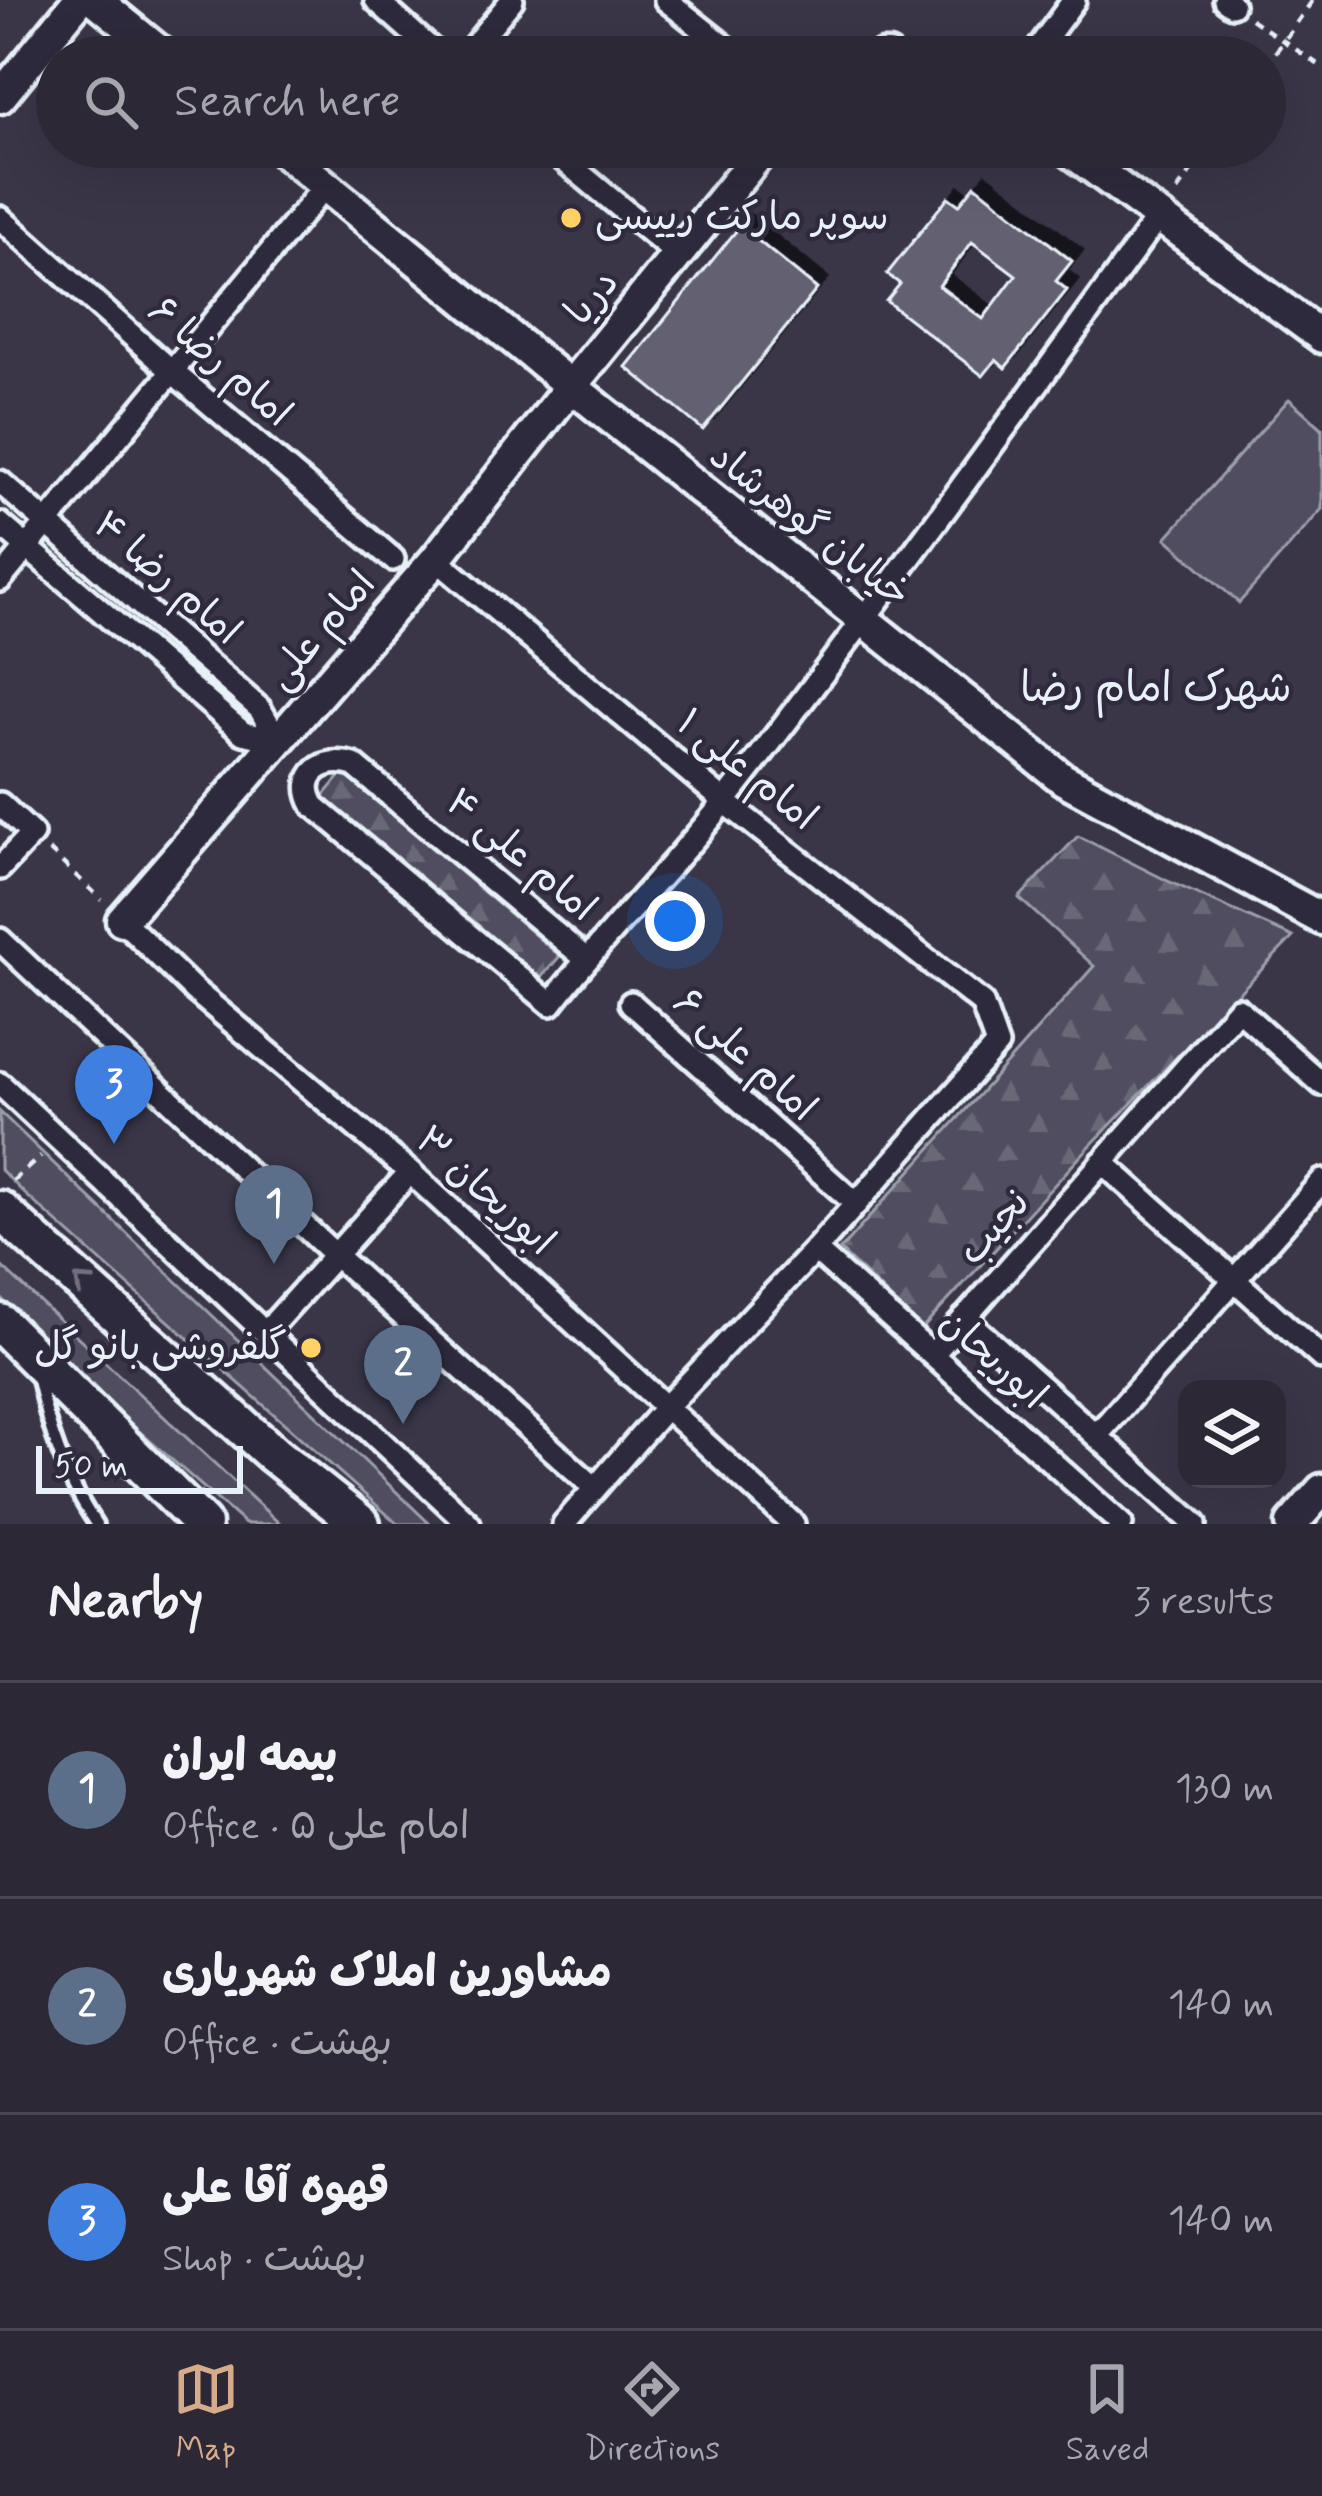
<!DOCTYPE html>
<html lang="en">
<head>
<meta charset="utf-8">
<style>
  :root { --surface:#2c2836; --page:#34303e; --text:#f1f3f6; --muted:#a6a6ad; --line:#484451; --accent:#d6ab8b }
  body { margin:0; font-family:Mynerve,"Playpen Sans Arabic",sans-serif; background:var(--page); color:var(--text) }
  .controls { position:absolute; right:36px; bottom:36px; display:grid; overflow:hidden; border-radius:24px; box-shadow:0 12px 48px #0002 }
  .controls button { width:108px; height:108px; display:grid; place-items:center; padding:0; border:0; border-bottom:3px solid var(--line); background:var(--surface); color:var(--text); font:60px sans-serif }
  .scale { position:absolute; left:36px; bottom:30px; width:207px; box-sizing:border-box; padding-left:12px; border:6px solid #e8f1f8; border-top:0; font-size:33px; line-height:42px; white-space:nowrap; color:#e8f1f8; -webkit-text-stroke:9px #2f2a3d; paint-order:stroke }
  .you { position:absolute; left:675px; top:921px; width:42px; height:42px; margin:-30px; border:9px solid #fff; border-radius:50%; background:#1a73e8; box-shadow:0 0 0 18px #1a73e833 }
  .badge { display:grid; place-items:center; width:78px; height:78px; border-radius:50%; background:var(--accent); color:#fff; font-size:39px; font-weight:700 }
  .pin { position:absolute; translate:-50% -99px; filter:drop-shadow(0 3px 6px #0008) }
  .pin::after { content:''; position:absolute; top:63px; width:42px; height:36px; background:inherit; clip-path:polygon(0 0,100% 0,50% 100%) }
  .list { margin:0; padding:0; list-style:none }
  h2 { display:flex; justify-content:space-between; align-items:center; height:156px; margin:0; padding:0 48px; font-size:51px }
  h2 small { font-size:39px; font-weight:400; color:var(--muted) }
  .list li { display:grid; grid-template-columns:78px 1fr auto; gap:36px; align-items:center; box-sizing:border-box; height:216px; padding:0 48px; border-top:3px solid var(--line) }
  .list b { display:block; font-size:45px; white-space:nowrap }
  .list p { margin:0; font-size:39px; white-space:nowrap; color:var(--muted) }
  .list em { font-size:39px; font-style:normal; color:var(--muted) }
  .icon { flex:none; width:66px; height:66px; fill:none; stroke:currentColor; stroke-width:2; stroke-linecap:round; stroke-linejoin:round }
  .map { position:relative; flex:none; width:1322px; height:1524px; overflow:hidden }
  .search { position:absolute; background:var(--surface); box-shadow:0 12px 48px #0002; left:36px; right:36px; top:36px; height:132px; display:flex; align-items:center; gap:30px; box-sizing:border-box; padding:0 42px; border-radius:66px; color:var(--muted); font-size:45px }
  .sheet { height:804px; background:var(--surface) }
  nav { display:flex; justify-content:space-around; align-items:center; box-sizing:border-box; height:168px; border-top:3px solid var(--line); background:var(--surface); font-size:33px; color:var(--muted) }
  nav a { display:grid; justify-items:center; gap:6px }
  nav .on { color:var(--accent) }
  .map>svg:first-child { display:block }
  .grass { fill:#504e5f; stroke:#9ca0ac; stroke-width:3 }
  .forest { fill:url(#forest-firs); stroke:#9ca0ac; stroke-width:3 }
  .building { fill:#636171; stroke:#e8f1f8; stroke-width:3; fill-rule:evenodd; filter:url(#shadow) }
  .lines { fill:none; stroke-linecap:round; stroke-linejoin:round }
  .lane-casing { stroke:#e8f1f8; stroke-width:20 }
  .street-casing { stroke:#e8f1f8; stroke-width:30 }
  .secondary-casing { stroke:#e8f1f8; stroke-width:39 }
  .primary-casing { stroke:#e8f1f8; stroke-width:45 }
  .path { stroke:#e8f1f8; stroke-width:4.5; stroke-dasharray:9 9; stroke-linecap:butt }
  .lane { stroke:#2f2a3d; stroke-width:10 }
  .street { stroke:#2f2a3d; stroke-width:21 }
  .secondary { stroke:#2f2a3d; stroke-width:30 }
  .primary { stroke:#2f2a3d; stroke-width:36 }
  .oneway { stroke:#70707e }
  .poi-dot { fill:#ffd166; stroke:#2f2a3d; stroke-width:4.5 }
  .labels { text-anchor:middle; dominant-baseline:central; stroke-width:9; stroke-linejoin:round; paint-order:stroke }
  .poi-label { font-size:39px; fill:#e8f1f8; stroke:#2f2a3d; text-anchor:start }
  .street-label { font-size:39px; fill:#e8f1f8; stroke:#2f2a3d }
  .neighbourhood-label { font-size:42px; fill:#e8f1f8; stroke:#2f2a3d }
</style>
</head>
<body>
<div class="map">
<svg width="1322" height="1524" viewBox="0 0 1322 1524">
  <defs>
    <pattern id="forest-firs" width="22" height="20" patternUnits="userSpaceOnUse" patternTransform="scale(3)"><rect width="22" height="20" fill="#504e5f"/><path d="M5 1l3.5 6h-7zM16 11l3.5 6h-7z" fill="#696877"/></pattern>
    <filter id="shadow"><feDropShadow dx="11" dy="-11" stdDeviation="0" flood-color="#0009"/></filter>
  </defs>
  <rect width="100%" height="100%" fill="#3a3648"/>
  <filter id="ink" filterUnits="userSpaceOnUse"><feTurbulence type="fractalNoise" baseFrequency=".00833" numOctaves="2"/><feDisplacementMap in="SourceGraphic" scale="24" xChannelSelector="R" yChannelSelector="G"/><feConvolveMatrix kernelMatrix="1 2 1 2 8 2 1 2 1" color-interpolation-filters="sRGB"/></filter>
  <g filter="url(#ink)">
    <path class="grass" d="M1289,399l33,29v81l-83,94 -73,-65z
      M0,1112l430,412h-32l-373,-330 -25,-25z
      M0,1265l280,259h-35l-138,-121 -107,-106z"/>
    <path class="forest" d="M343,773l217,183 -21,24 -216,-183z
      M1078,836l90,45 125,56 -204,210 -167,182 -82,-79 254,-284 -75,-68z"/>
    <path class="building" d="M975,185l97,76 -16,20 11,9 -62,78 -9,-8 -13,16 -97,-75 14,-17 -13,-10 61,-77 11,8zM972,242l44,33 -33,44 -44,-33z
      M740,226l77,63 -114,141 -77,-63z"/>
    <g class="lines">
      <g class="lane-casing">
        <path id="lane" d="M37,1376c12,54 28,102 59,148"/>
      </g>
      <g class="street-casing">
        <path id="street" d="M376,0l64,57
          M666,0l72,57
          M1225,0l7,5
          M465,57l47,-57
          M1032,57l42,-57
          M548,147l131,109
          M0,218l174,155 219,186
          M0,482l260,227 18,32
          M0,524l243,209 35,8
          M436,559l289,243 257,201 15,42 -182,205 -149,157 -102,117
          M0,580l326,-395
          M0,804l32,30 -32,34
          M122,920l72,70 216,182 383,352
          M0,940l335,315 260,233
          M586,959l-232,-194c-30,-10 -58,10 -40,41l237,198c55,-72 122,-136 178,-208 148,-190 288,-385 430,-580
          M631,1003l225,201
          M0,1084l469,440
          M1102,1162l220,196
          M815,1250l306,274
          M964,1318l231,206
          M265,1333l145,-161
          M932,1355l306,-346 84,75
          M1096,1436l226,-255"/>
      </g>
      <g class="secondary-casing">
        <path id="secondary" d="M96,0l70,57
          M883,57h5
          M0,97l79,-97
          M278,147l293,239 492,393 259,140
          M1065,147l257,190
          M122,920l314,-361 135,-173 194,-239
          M1292,1524l30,-34"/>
      </g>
      <g class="primary-casing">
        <path id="primary" d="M0,1210l273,244 88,70
          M0,1323l202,201"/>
      </g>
      <path class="path" d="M1251,19l71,48
        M1265,67l48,-67
        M1177,191l31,-44
        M49,850l53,50
        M13,1181l28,-25"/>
      <use href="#lane" class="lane"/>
      <use href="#street" class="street"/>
      <use href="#secondary" class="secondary"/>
      <use href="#primary" class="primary"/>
    </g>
    <defs><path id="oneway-chevron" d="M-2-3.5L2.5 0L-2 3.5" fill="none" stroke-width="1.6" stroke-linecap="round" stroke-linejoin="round" transform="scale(3)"/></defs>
    <use class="oneway" href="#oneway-chevron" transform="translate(82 1283) rotate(-138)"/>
  </g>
  <g class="poi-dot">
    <circle cx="571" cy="218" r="12"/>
    <circle cx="311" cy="1348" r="12"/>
  </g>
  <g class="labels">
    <g class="poi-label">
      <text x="595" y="218">سوپر مارکت رییسی</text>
      <text x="287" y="1348" text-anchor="end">گلفروشی بانو گل</text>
    </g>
    <g class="street-label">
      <text transform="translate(593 298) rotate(-50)">دریا</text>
      <text transform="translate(219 363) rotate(41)">امام رضا ۶</text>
      <text transform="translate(809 526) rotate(38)">خیابان گوهرشاد</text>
      <text transform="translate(166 579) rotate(41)">امام رضا ۴</text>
      <text transform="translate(322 631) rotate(-49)">امام علی</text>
      <text transform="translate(746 771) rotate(39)">امام علی ۱</text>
      <text transform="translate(520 856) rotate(40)">امام علی ۴</text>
      <text transform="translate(744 1056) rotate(42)">امام علی ۶</text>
      <text transform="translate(484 1192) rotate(42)">ابوریحان ۳</text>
      <text transform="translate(995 1228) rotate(-48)">نجیب</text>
      <text transform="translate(992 1360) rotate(42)">ابوریحان</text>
    </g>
    <g class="neighbourhood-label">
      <text x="1156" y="689">شهرک امام رضا</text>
    </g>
  </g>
</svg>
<div class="controls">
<button><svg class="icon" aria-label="layers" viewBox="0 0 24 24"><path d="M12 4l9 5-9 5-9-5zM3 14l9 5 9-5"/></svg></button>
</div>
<div class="scale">50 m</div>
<div class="you"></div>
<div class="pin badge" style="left:274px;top:1264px;background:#5c6f8a">1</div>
<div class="pin badge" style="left:403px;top:1424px;background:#5c6f8a">2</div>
<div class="pin badge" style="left:114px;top:1144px;background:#3f7fe0">3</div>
<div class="search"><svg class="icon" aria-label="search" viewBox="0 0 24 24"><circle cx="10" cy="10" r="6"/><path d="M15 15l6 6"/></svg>Search here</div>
</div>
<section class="sheet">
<h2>Nearby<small>3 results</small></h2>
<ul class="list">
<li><span class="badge" style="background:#5c6f8a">1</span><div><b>بیمه ایران</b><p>Office · امام علی ۵</p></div><em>130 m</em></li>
<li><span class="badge" style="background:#5c6f8a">2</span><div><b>مشاورین املاک شهریاری</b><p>Office · بهشت</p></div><em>140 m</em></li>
<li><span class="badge" style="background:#3f7fe0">3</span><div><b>قهوه آقا علی</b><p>Shop · بهشت</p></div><em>140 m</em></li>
</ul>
</section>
<nav>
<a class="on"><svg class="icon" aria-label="map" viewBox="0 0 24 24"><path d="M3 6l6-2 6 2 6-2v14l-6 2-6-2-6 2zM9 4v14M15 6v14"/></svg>Map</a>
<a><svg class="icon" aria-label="directions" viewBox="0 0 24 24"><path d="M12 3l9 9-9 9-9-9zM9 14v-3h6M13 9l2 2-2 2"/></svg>Directions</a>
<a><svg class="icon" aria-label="saved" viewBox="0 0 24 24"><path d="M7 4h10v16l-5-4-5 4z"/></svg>Saved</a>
</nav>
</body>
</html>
